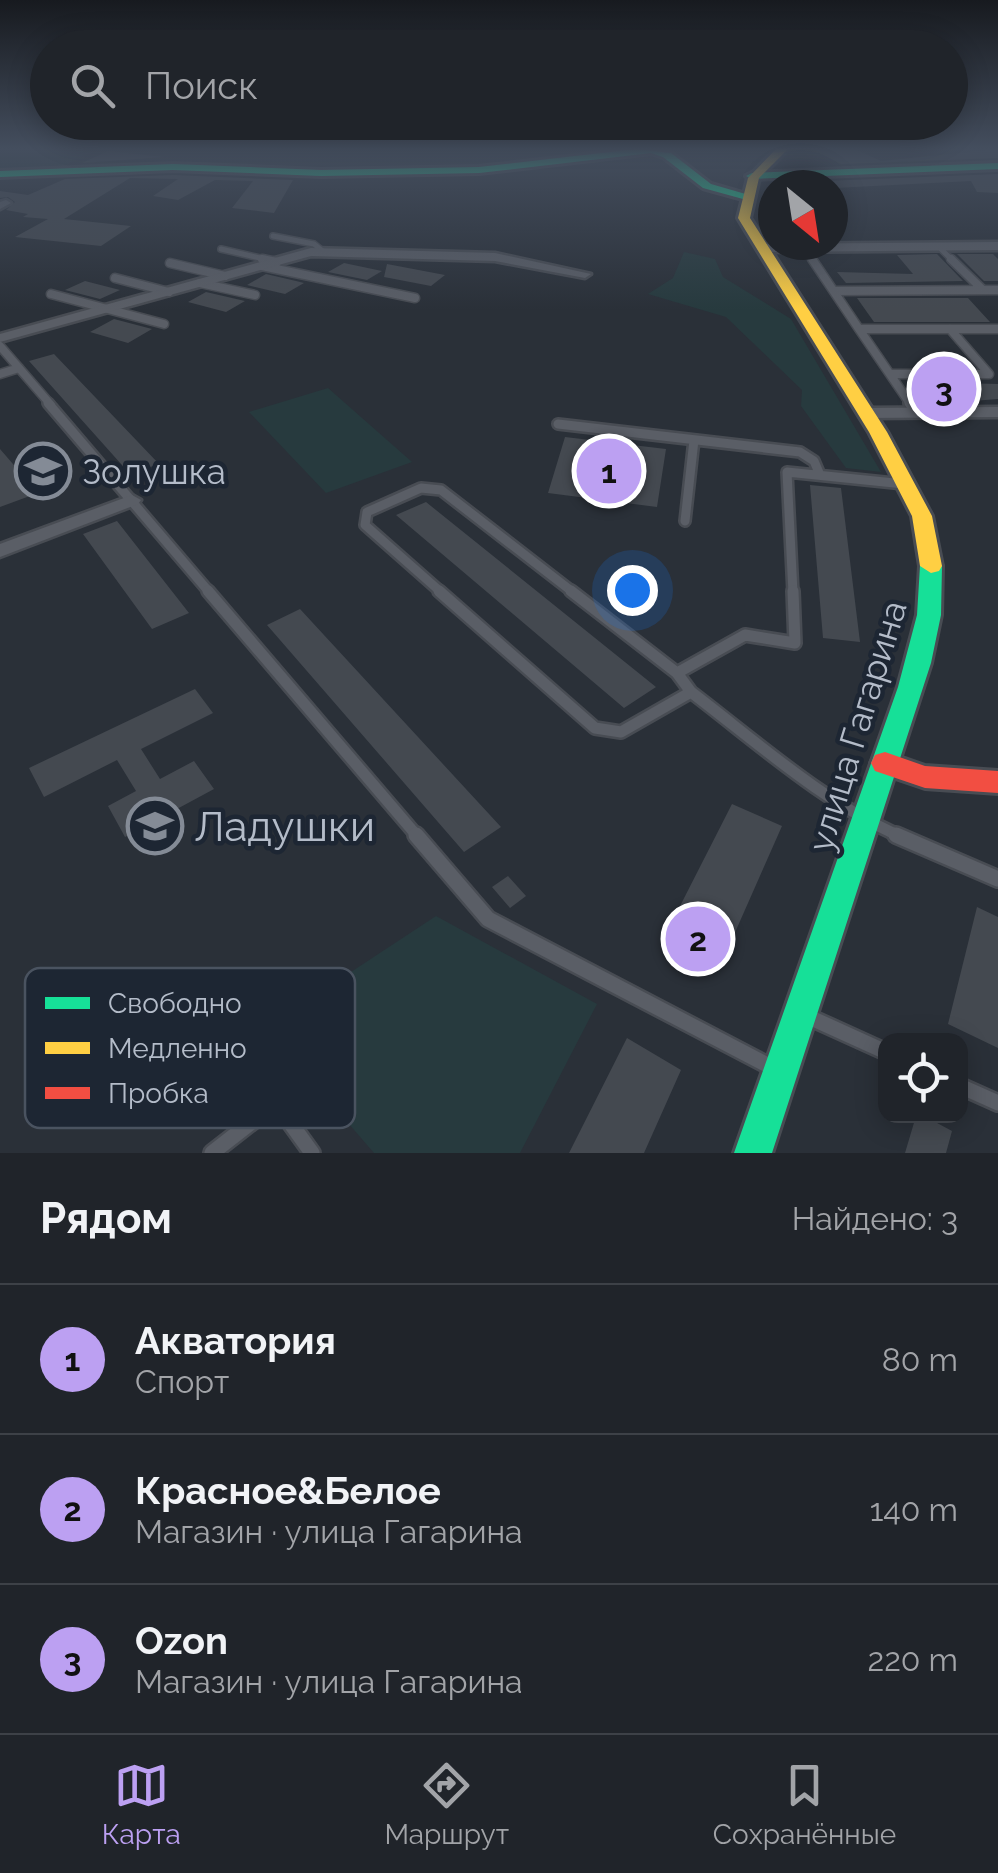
<!DOCTYPE html>
<html lang="ru">
<head>
<meta charset="utf-8">
<style>
  :root { --surface:#20242a; --page:#2d3036; --text:#f1f3f6; --muted:#a2a4a8; --line:#3d4147; --accent:#bca0f2 }
  body { margin:0; font-family:Raleway,sans-serif; background:var(--page); color:var(--text) }
  .controls { position:absolute; right:30px; bottom:30px; display:grid; overflow:hidden; border-radius:20px; box-shadow:0 5px 25px #0003 }
  .controls button { width:90px; height:90px; display:grid; place-items:center; padding:0; border:0; border-bottom:2px solid var(--line); background:var(--surface); color:var(--text); font:50px sans-serif }
  .compass { position:absolute; left:758px; top:170px; width:90px; height:90px; border-radius:50%; background:var(--surface); box-shadow:0 5px 25px #0003; rotate:150deg }
  .you { position:absolute; left:632px; top:590px; width:35px; height:35px; margin:-25px; border:8px solid #fff; border-radius:50%; background:#1a73e8; box-shadow:0 0 0 15px #1a73e833 }
  .badge { display:grid; place-items:center; width:65px; height:65px; border-radius:50%; background:var(--accent); color:#111; font-size:32px; font-weight:700 }
  .pin { position:absolute; translate:-50% -50%; border:5px solid #fff; box-shadow:0 2px 10px #0006 }
  .list { margin:0; padding:0; list-style:none }
  h2 { display:flex; justify-content:space-between; align-items:center; height:130px; margin:0; padding:0 40px; font-size:42px }
  h2 small { font-size:32px; font-weight:400; color:var(--muted) }
  .list li { display:grid; grid-template-columns:65px 1fr auto; gap:30px; align-items:center; box-sizing:border-box; height:150px; padding:0 40px; border-top:2px solid var(--line) }
  .list b { display:block; font-size:38px; white-space:nowrap }
  .list p { margin:0; font-size:32px; white-space:nowrap; color:var(--muted) }
  .list em { font-size:32px; font-style:normal; color:var(--muted) }
  .icon { flex:none; width:55px; height:55px; fill:none; stroke:currentColor; stroke-width:2; stroke-linecap:round; stroke-linejoin:round }
  .map { position:relative; flex:none; width:998px; height:1153px; overflow:hidden }
  .search { position:absolute; background:var(--surface); box-shadow:0 5px 25px #0003; left:30px; right:30px; top:30px; height:110px; display:flex; align-items:center; gap:25px; box-sizing:border-box; padding:0 35px; border-radius:55px; color:var(--muted); font-size:38px }
  .sheet { height:580px; background:var(--surface) }
  nav { display:flex; justify-content:space-around; align-items:center; box-sizing:border-box; height:140px; border-top:2px solid var(--line); background:var(--surface); font-size:28px; color:var(--muted) }
  nav a { display:grid; justify-items:center; gap:5px }
  nav .on { color:var(--accent) }
  .map>svg:first-child { display:block }
  .green { fill:#273a3e }
  .building { fill:#444950 }
  .lines { fill:none; stroke-linecap:round; stroke-linejoin:round }
  .lane-far4-casing { stroke:#484c53; stroke-width:8 }
  .lane-far3-casing { stroke:#484c53; stroke-width:11 }
  .lane-far2-casing { stroke:#484c53; stroke-width:14 }
  .lane-far1-casing { stroke:#484c53; stroke-width:16 }
  .lane-casing { stroke:#484c53; stroke-width:20 }
  .street-casing { stroke:#484c53; stroke-width:5 }
  .fast-casing { stroke:#484c53; stroke-width:6 }
  .slow-casing { stroke:#484c53; stroke-width:6 }
  .jam-casing { stroke:#484c53; stroke-width:6 }
  .lane-far4 { stroke:#5a5e66; stroke-width:5 }
  .lane-far3 { stroke:#5a5e66; stroke-width:8 }
  .lane-far2 { stroke:#5a5e66; stroke-width:9 }
  .lane-far1 { stroke:#5a5e66; stroke-width:11 }
  .lane { stroke:#5a5e66; stroke-width:15 }
  .street { fill:#5a5e66; fill-rule:evenodd }
  .fast { fill:#16e098; fill-rule:evenodd }
  .slow { fill:#ffcf43; fill-rule:evenodd }
  .jam { fill:#f24e42; fill-rule:evenodd }
  .labels { text-anchor:middle; dominant-baseline:central; stroke-width:9; stroke-linejoin:round; paint-order:stroke }
  .poi-label { font-size:35px; fill:#b4bcc9; stroke:#1d2633; text-anchor:start }
  .street-label { font-size:35px; fill:#b4bcc9; stroke:#1d2633 }
  .near-poi-label { font-size:42px; fill:#b4bcc9; stroke:#1d2633; text-anchor:start }
  .key { fill:#1d2633; stroke:#4a5360; stroke-width:2.5 }
  .key-label { font-size:28px; fill:#b4bcc9 }
</style>
</head>
<body>
<div class="map">
<svg width="998" height="1153" viewBox="0 0 998 1153">
  <rect width="100%" height="100%" fill="#2a3038"/>
  <path class="green" d="M14,149h83l-36,18 -61,5v-20z
    M684,252l31,7 8,18 68,42 90,153 -35,-4 -45,-62 1,-16 -76,-73 -78,-23 25,-16z
    M328,388l84,74 -86,31 -77,-81z
    M436,916l161,88 -77,149h-146l-108,-125z"/>
  <path class="building" d="M811,149h44l26,12 117,-12v9l-157,6z
    M108,151l56,6 -82,6z
    M998,174v19l-21,-1 -6,-11 -136,7 -10,-7z
    M173,175l120,5 -19,33 -42,-5 21,-27 -38,-1 -37,20 -25,-4 25,-17 -48,-1 -66,41 67,7 -30,20 -86,-9 33,-18 -25,-2 5,-3 -22,-4 9,-8 -7,-5 -8,1v-7l28,4 37,-16z
    M937,254l26,27 -117,2 -9,-11 76,2 -16,-19z
    M957,254h36l5,5v22h-14z
    M344,263l38,8 -15,9 -39,-8z
    M387,264l58,11 -14,11 -47,-9z
    M266,274l30,7 8,2 -19,11 -38,-9z
    M85,281l35,9 -20,9 -35,-9z
    M206,292l39,9 -19,11 -38,-10z
    M857,298h111l22,24h-116z
    M114,319l38,10 -24,14 -38,-11z
    M54,354l105,110 -29,10 -101,-113z
    M918,382l80,2v15l-63,5z
    M565,437l101,12 -9,58 -109,-14z
    M0,449l38,44 -38,14z
    M810,485l31,3 19,154 -37,-4z
    M426,502l230,185 -32,21 -228,-193z
    M117,521l72,92 -37,16 -69,-95z
    M300,609l201,218 -37,25 -197,-227z
    M195,689l18,24 -72,36 19,30 34,-18 20,28 -89,48 -17,-31 28,-15 -19,-31 -73,37 -15,-29z
    M732,804l50,22 -49,111 -55,-27z
    M508,876l18,20 -16,12 -18,-21z
    M977,907l21,10v131l-50,-24z
    M627,1038l54,32 -37,83h-75z
    M916,1116h8l28,15 -6,22h-41z"/>
  <g class="lines">
    <g class="lane-far4-casing">
      <path id="lane-far4" d="M273,236l41,8 11,9
        M938,246l15,15
        M805,248l9,13
        M221,249l52,12"/>
    </g>
    <g class="lane-far3-casing">
      <path id="lane-far3" d="M262,259l15,3
        M812,259l47,70h139
        M951,259l32,31
        M170,263l55,13
        M262,266l153,32
        M115,278l54,14
        M200,283l55,12
        M834,291l164,-1
        M51,294l113,30
        M859,329l52,76
        M0,346l51,59
        M0,374l19,-6
        M890,374h99l-39,-45"/>
    </g>
    <g class="lane-far2-casing">
      <path id="lane-far2" d="M48,403l162,190
        M909,403l7,10
        M558,424l242,28 14,9 6,14
        M685,521l9,-81
        M442,593l-77,-68 2,-13 54,-24 20,2 133,103
        M793,593l-6,-121 117,12"/>
    </g>
    <g class="lane-far1-casing">
      <path id="lane-far1" d="M208,591l210,246
        M439,591l156,137 26,4 70,-40
        M571,591l106,82 14,19
        M677,673l68,-38 50,8 -2,-52
        M691,692c67,51 133,111 211,145"/>
    </g>
    <g class="lane-casing">
      <path id="lane" d="M416,835l72,84 285,149
        M896,835l102,44
        M811,1018l75,34
        M960,1086l38,17
        M212,1153l64,-50 36,50"/>
    </g>
    <g class="street-casing">
      <path id="street" d="M6,200l5,3 -11,6v-7z
        M998,242v8l-235,2 -6,-4 6,-4z
        M311,248l184,5 96,21 -6,4 -90,-17 -184,-5 -311,86v-8z
        M998,407v10l-131,1 -8,-5 8,-5z
        M132,495l9,5 -3,4 -138,53v-13z"/>
    </g>
    <g class="fast-casing">
      <path id="fast" d="M636,149l35,4 40,31 38,11 -6,4 -40,-11 -40,-31 -12,-4 -172,20 -158,3 -148,-6 -173,7v-6l173,-7 148,6 158,-3z
        M998,163v6l-246,10 -6,-3 6,-3z
        M931,559l11,7 -1,49 -10,48 -159,490h-38l164,-466 19,-72 3,-49z"/>
    </g>
    <g class="slow-casing">
      <path id="slow" d="M776,149h12l-29,29 -9,40 137,214 45,84 10,50 -3,5 -8,2 -11,-7 -8,-50 -43,-84 -131,-214 10,-40z"/>
    </g>
    <g class="jam-casing">
      <path id="jam" d="M885,752l40,14 73,5v22l-73,-5 -50,-17 -4,-8 4,-8z"/>
    </g>
    <use href="#lane-far4" class="lane-far4"/>
    <use href="#lane-far3" class="lane-far3"/>
    <use href="#lane-far2" class="lane-far2"/>
    <use href="#lane-far1" class="lane-far1"/>
    <use href="#lane" class="lane"/>
    <use href="#street" class="street"/>
    <use href="#fast" class="fast"/>
    <use href="#slow" class="slow"/>
    <use href="#jam" class="jam"/>
  </g>
  <linearGradient id="sky" x2="0" y2="1"><stop stop-color="#171a1f"/><stop offset="0.48" stop-color="#444e5e"/><stop offset="1" stop-color="#444e5e" stop-opacity="0"/></linearGradient>
  <rect width="998" height="310" fill="url(#sky)"/>
  <defs>
    <g id="school-ring" transform="scale(2.875)"><circle r="9.5" fill="#1d2633" stroke="#848b96" stroke-width="1.5"/><path d="M0-5L7-2L0 1L-7-2ZM-4 1L0 2.5L4 1V4Q0 6-4 4Z" fill="#848b96"/></g>
  </defs>
  <g fill-rule="evenodd">
    <use href="#school-ring" x="43" y="471"/>
    <use href="#school-ring" x="155" y="826"/>
  </g>
  <g class="labels">
    <g class="poi-label">
      <text x="82" y="471">Золушка</text>
    </g>
    <g class="street-label">
      <text transform="translate(857 726) rotate(-73)">улица Гагарина</text>
    </g>
    <g class="near-poi-label">
      <text x="194" y="826">Ладушки</text>
    </g>
  </g>
  <rect x="25" y="968" width="330" height="160" rx="15" class="key"/>
  <rect x="45" y="997" width="45" height="12" fill="#16e098"/>
  <rect x="45" y="1042" width="45" height="12" fill="#ffcf43"/>
  <rect x="45" y="1087" width="45" height="12" fill="#f24e42"/>
  <g class="key-label">
    <text x="108" y="1013">Свободно</text>
    <text x="108" y="1058">Медленно</text>
    <text x="108" y="1103">Пробка</text>
  </g>
</svg>
<div class="controls">
<button><svg class="icon" aria-label="locate" viewBox="0 0 24 24"><circle cx="12" cy="12" r="6"/><path d="M12 2v4M12 18v4M2 12h4M18 12h4"/></svg></button>
</div>
<svg class="compass" viewBox="-18 -18 36 36"><path d="M0-13l5 13h-10z" fill="#e53935"/><path d="M0 13l5-13h-10z" fill="#a2a4a8"/></svg>
<div class="you"></div>
<div class="pin badge" style="left:609px;top:471px">1</div>
<div class="pin badge" style="left:698px;top:939px">2</div>
<div class="pin badge" style="left:944px;top:389px">3</div>
<div class="search"><svg class="icon" aria-label="search" viewBox="0 0 24 24"><circle cx="10" cy="10" r="6"/><path d="M15 15l6 6"/></svg>Поиск</div>
</div>
<section class="sheet">
<h2>Рядом<small>Найдено: 3</small></h2>
<ul class="list">
<li><span class="badge">1</span><div><b>Акватория</b><p>Спорт</p></div><em>80 m</em></li>
<li><span class="badge">2</span><div><b>Красное&amp;Белое</b><p>Магазин · улица Гагарина</p></div><em>140 m</em></li>
<li><span class="badge">3</span><div><b>Ozon</b><p>Магазин · улица Гагарина</p></div><em>220 m</em></li>
</ul>
</section>
<nav>
<a class="on"><svg class="icon" aria-label="map" viewBox="0 0 24 24"><path d="M3 6l6-2 6 2 6-2v14l-6 2-6-2-6 2zM9 4v14M15 6v14"/></svg>Карта</a>
<a><svg class="icon" aria-label="directions" viewBox="0 0 24 24"><path d="M12 3l9 9-9 9-9-9zM9 14v-3h6M13 9l2 2-2 2"/></svg>Маршрут</a>
<a><svg class="icon" aria-label="saved" viewBox="0 0 24 24"><path d="M7 4h10v16l-5-4-5 4z"/></svg>Сохранённые</a>
</nav>
</body>
</html>
